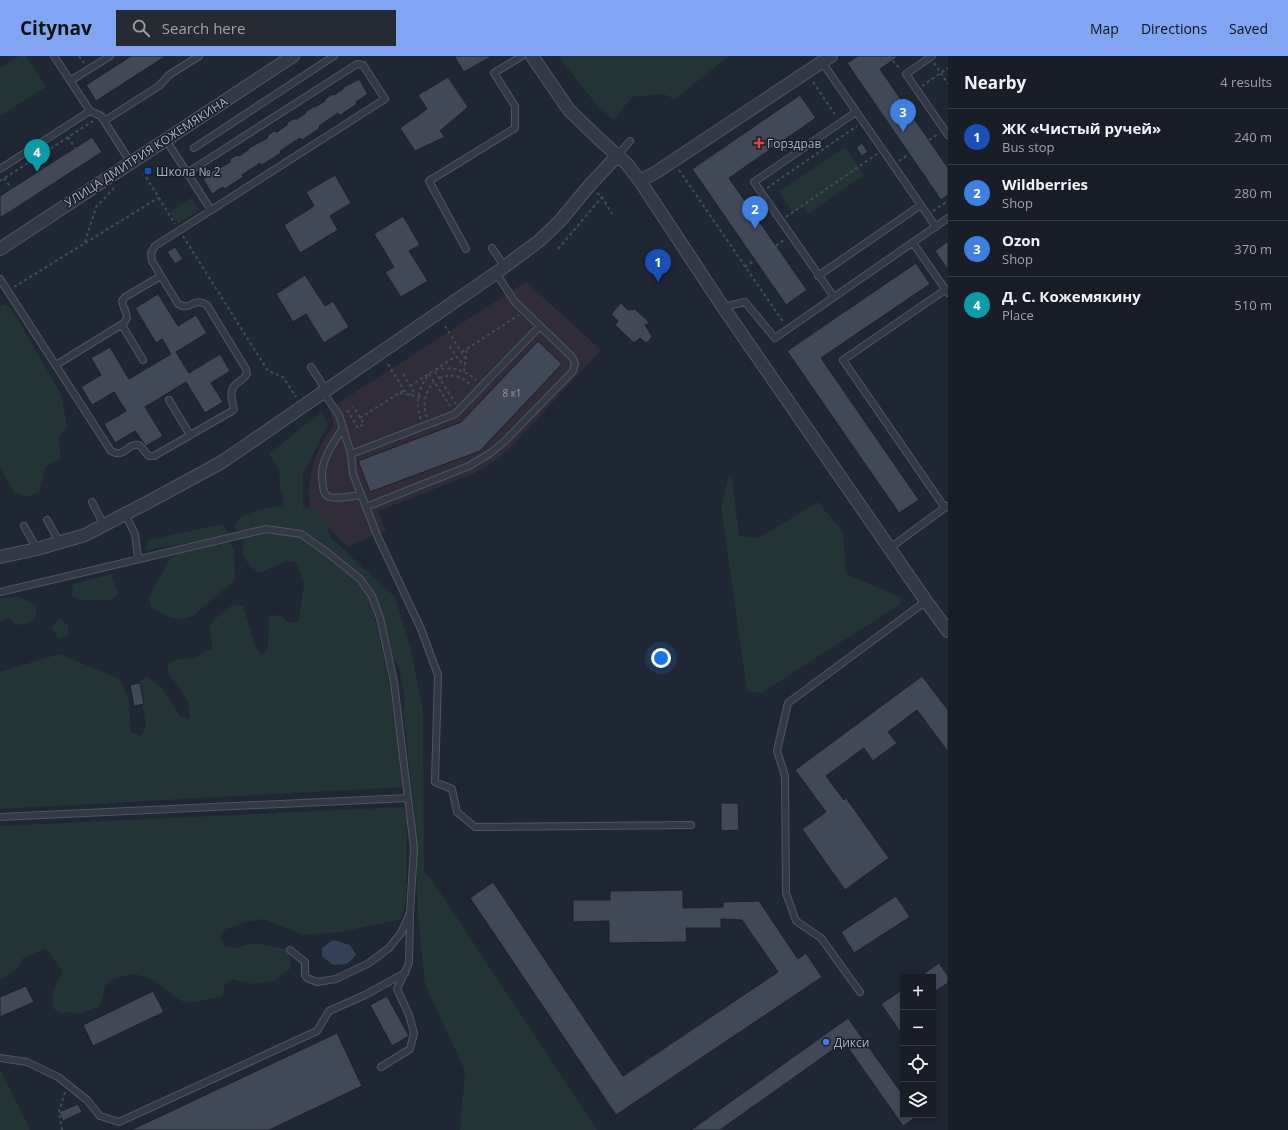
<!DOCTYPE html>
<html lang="en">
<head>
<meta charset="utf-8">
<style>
  :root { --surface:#181d27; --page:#252a33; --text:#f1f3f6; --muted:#9fa2a7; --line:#363b44; --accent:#81a4f3 }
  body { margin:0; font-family:"Open Sans",sans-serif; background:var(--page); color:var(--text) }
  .controls { position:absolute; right:12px; bottom:12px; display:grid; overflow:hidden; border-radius:0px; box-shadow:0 2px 6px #0003 }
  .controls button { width:36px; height:36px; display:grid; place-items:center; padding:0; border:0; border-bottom:1px solid var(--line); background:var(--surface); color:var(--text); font:20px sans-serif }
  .you { position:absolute; left:661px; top:602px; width:14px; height:14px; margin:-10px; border:3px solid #fff; border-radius:50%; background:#1a73e8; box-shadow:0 0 0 6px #1a73e833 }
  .badge { display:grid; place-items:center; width:26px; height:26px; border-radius:50%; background:var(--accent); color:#fff; font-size:13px; font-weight:700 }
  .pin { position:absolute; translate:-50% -33px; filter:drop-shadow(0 1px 2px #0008) }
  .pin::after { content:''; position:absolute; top:21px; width:14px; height:12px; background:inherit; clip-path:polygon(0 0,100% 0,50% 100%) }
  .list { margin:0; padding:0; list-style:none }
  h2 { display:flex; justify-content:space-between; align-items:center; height:52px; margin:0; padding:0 16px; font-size:17px }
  h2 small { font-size:13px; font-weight:400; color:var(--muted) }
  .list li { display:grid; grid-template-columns:26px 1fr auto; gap:12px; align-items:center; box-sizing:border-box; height:56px; padding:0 16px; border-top:1px solid var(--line) }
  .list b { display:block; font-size:15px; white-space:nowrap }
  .list p { margin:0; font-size:13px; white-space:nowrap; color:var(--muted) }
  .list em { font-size:13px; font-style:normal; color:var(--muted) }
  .icon { flex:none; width:22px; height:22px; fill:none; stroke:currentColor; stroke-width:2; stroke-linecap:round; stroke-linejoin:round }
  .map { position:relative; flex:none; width:948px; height:1074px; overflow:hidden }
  header { display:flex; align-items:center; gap:24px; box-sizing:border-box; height:56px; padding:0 20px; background:var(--accent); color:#111 }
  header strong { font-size:19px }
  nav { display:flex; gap:22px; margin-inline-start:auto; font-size:14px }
  .search { width:280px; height:36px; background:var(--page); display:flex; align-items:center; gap:10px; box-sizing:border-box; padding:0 14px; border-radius:0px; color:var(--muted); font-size:15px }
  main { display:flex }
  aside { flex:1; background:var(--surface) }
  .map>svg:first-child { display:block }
  .medical { fill:#302d39 }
  .green { fill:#223436 }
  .water { fill:#33415b }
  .building { fill:#414959; stroke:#1a202b }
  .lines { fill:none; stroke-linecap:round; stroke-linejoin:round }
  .lane-casing { stroke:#505663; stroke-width:8 }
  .street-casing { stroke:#505663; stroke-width:14 }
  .path { stroke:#3f4f53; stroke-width:2; stroke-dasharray:3 3; stroke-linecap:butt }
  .lane { stroke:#333945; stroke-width:6 }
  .street { stroke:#333945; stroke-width:12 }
  .health-dot { fill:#e0444e; stroke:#181e29; stroke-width:1.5 }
  .transit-dot { fill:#1a4fb4; stroke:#181e29; stroke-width:1.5 }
  .shop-dot { fill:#3f7fe0; stroke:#181e29; stroke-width:1.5 }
  .labels { text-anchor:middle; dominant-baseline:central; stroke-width:3; stroke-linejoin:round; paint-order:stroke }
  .number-label { font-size:10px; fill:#9298a8 }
  .poi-label { font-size:12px; fill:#adb3c2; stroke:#181e29; text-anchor:start }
  .street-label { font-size:12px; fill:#adb3c2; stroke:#181e29 }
</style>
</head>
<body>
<header>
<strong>Citynav</strong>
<div class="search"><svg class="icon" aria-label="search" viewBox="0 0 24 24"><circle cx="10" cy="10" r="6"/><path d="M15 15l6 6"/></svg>Search here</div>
<nav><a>Map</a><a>Directions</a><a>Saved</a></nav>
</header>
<main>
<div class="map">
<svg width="948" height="1074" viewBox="0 0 948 1074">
  <rect width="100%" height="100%" fill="#202734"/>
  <path class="medical" d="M526,226l75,68 -92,99 -15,12 -21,13 -95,37 8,20 -38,15 -38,-36 -1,-23 4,-22 8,-21 13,-19 -5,-16z"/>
  <path class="green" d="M19,0h7l20,31 -46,29v-48z
    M558,0h171l-54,43 -12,-5 -31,3 -18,23 -14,-11z
    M845,91l19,28 -56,39 -5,-7 -10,6 -14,-21z
    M191,142l8,12 -21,14 -8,-12z
    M5,248l7,5 50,87 5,32 -9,9 3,21 -16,9 -6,25 -12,5 -13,-5 -14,-25v-161z
    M321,356l7,12 -25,50v33l14,1 8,14 5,15 65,60 15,50 13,64 1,160 10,12 163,247h-137l5,-59 -40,-87 -7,-67 -4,-108 -11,-100 2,-10 -6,-32 -7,-10 -10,-43 -7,-19 -11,-16 -29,-25 -31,-23 -38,-5 -27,6 -5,-6 8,-10 16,-6 24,-4 2,-8 -4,-12 -1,-17 -10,-15z
    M729,419l3,2 7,59 20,2 59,-36 25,30 3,42 56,24 -3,7 -138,88 -14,-2 -26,-185z
    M223,468l5,8 -10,6 -71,12 1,-10z
    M265,476l32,3 56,40 16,17 21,94 14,101 -404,22v-137l59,-18 61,25 8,19 3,34 10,4 5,-9 -7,-45 8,-6 16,13 17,27 10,3 -2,-18 -18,-25 -3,-10 8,-6 21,-3 17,-9 -4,-21 6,-8 17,-14 11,1 12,41 7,8 6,-9 1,-30 11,-1 8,7h11l5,-39 -7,-20 -10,-2 -29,12c-13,-13 -19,-16 -13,-35z
    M229,485l5,9 1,30 -42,36 -12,3 -10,-1 -20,-11 -2,-10 21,-38 9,-6z
    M111,518l7,19 -7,7h-30l-10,-5 2,-11z
    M19,541l10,4 8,6 -2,11 -8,6 -11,1 -7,-7 -9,3v-23z
    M60,563l8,6 1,10 -10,4 -8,-12z
    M403,751l4,12 -1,80 -5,20 -60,13 -38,3 -39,-16 -19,3 -19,7 -6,8 5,10 9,1 20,-5 31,6 6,10 -1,10 -17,12 -20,3 -21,-5 -8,7 -1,10 -33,7 -9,-2 -29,-22 -18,-5 -21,5 -8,7 -5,20 -21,8 -11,-2 -5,2 -9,-5c-4,-17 1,-22 9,-37l-17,-24 -23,10 -4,9 -19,13v-154z
    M0,1015h1l29,59h-30z"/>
  <path class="water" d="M333,884l17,5 6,10 -9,9 -14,1 -11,-9v-8z"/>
  <path class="building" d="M131,0h35l-70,45 -10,-16z
    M454,0h38l-28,16z
    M858,0h41l-19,13 68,99v27l-7,5 -94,-137z
    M448,21l20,30 -28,24 5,6 -30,14 -15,-23 27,-19 -9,-14z
    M359,23l9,15 -12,8 1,2 -18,12 -1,-3 -19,13 1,2 -18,12 -2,-2 -20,13 1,2 -19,12 -2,-2 -18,12 1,2 -18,12 -2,-2 -11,7 -9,-15 8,-5v-2l6,-4h3l10,-6v-3l7,-4 2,1 9,-6 1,-2 18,-10 1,-3 6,-4 3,1 10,-7v-2l6,-4h4l9,-6v-2l7,-4h2l10,-6v-2l7,-5 2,1 9,-6 1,-2z
    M800,39l16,23 -87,60 78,112 -21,15 -94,-136z
    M92,81l10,15 -102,66v-22z
    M862,87l6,9 -6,4 -6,-8z
    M335,119l16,28 -21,13 8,14 -38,23 -16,-28 30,-19 -8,-14z
    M403,160l17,29 -11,6 19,30 -27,16 -16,-25 9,-5 -20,-33z
    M948,185v29l-13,-19z
    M175,191l8,12 -8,5 -8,-12z
    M916,207l14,21 -109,74 98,142 -20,13 -112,-162z
    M305,219l20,31 8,-5 16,26 -25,16 -18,-29 -13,8 -17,-28z
    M158,238l20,32 18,-11 11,18 -31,19 13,21 31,-19 10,17 -19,12 12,19 -18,11 -19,-31 -41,25 18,29 -17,10 -11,-15 -20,12 -11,-19 22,-13 -12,-19 -22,13 -11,-18 20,-12 -10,-17 19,-11 19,32 42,-25 -9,-15 -6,4 -21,-35z
    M621,247l7,7 7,-1 15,14 -5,2 7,11 -2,4 -4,3 -6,-5 -6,5 -19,-18 3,-4 -7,-7z
    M538,285l24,23 -82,87 -110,41 -12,-31 103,-39z
    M922,620l26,34v42l-31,-42 -29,22 9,11 -24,18 -9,-13 -38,28 18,24 2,-2 43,60 -44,32 -43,-61 24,-17 -31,-42z
    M140,627l4,21 -10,2 -4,-21z
    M721,747h17l1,27 -18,1z
    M493,826l130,194 155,-104 -36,-52 -21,-1v9h-35l1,14 -78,1v-22l-36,1v-22h37v-9l73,-1v18l40,-1v-5l36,-1 39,58 8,-6 16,24 -206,138 -146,-217z
    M896,840l14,21 -56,36 -13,-21z
    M939,907l9,13v7l-15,10v-16h-14z
    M26,930l8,16 -34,15v-20z
    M903,933v47l-22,-32z
    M153,935l11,21 -71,34 -10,-21z
    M387,940l22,40 -17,10 -22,-41z
    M848,962l55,77v20h16l-16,11 -59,-84 -124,88h-29z
    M337,977l25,53 -93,44h-138z
    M78,1048l4,8 -19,9 -4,-9z"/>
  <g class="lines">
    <g class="lane-casing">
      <path id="lane" d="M54,0l36,55 11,5 30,47
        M932,0l-26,18 42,61
        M822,6l114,165
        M70,25l40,-25
        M104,65l55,-35 10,-11 30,-19
        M166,84l45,70
        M194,92l140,-92
        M618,99l12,-14
        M0,113l90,-58
        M913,187l35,50
        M492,192l13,19
        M466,193l-37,-68 86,-53v-22l-21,-33 28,-17
        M818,220l103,-71
        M0,223l111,172c14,8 16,-8 27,-6 5,1 7,9 11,11h5l78,-45 2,-2c-2,-10 -6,-18 3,-26 4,-3 7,-4 10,-9l-1,-5 -39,-64c-14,-9 -16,7 -29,-1l-26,-43 -1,-8 4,-7 230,-147 -22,-34 -6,-1 -170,109
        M834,241l-80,-115 102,-70
        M723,251l22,-5 30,36 173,-120
        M122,269l21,35
        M56,309l68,-42 3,-5c0,-6 -4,-10 -5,-17l3,-4 36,-21
        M311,311l15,23
        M323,336l16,23 12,39 2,20 24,61 44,94 17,46 -3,107 17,7 5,23 18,15 216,-2
        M169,344l21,35
        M343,372c-11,17 -25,35 -20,57 0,4 1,8 4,11 6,4 26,0 34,-1
        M351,398l104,-40 85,-88
        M92,446l12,23
        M366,451l103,-41 20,-12 15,-12 69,-71 2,-8 -3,-6 -57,-55 -19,-29
        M945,452l-102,-148 102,-70
        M125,458l10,20 3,24
        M47,464l13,23
        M24,470l13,23
        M890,492l57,-42
        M0,536l266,-63 35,5 27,19 32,26 12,17 8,22 14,64 20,166 -4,65 -9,20 -12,15 -20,15 -33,16 -19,3 -10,-4 -2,-3v-13l-15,-12
        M0,761l408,-19
        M860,936l-39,-54 -25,-17 -10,-28 -1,-117 -8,-25 11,-48 138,-102
        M0,1002l27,4 31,15 29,23 13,16 19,6 198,-91 12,-20 36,-16 40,-22
        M381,1011l29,-18 4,-16 -5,-18 -12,-26 12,-26 1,-48"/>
    </g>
    <g class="street-casing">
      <path id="street" d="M532,0l37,54 30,29 28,25 13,17 83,126 203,294 22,30
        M640,125l18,-10 173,-115
        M0,193l293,-193
        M0,501l37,-8 48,-14 69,-36 68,-37 274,-189 43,-32 21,-20 29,-35 29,-31"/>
    </g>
    <path class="path" d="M79,0l5,7
      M889,0l11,13
      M934,7l14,21
      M813,26l23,34
      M922,30l26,-18
      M68,81l7,11
      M929,84l9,-6
      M780,87l6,9
      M36,101l7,11
      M899,105l10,-7
      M679,114l105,153
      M143,116l32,52
      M4,122l7,10
      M0,125l93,-60
      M767,132l90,-62
      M597,137l5,4 10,17
      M933,155l15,-10
      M786,161l91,-63
      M183,180l85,135 15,6 13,20
      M85,186l11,-35 18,-19
      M776,190l9,-7
      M558,193l44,-52
      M745,211l10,-7
      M14,231l144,-89
      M445,270l20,32 -5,4 -12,-18
      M462,296l57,-37
      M388,308l19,31
      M464,315l3,-22
      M403,318l11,18 -5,3
      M439,322c15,-5 22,-2 33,8
      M410,330l46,-30
      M400,337l24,5
      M456,348l-22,-34c16,-4 30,-1 42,10
      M347,354l11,18 6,-4 -11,-18
      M427,361c-5,-13 -2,-25 7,-35
      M360,362l44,-28
      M421,363c-7,-16 -2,-32 8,-45l22,33
      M62,1074l-3,-18 6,-20"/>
    <use href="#lane" class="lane"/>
    <use href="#street" class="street"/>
  </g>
  <path class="health-dot" d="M757 81h4v4h4v4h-4v4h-4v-4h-4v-4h4z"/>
  <rect class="transit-dot" x="144" y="111" width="8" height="8" rx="2"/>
  <circle class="shop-dot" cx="826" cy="986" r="4"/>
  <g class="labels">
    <g class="number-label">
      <text x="512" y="337">8 к1</text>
    </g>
    <g class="poi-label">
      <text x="767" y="87">Горздрав</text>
      <text x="156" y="115">Школа № 2</text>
      <text x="834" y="986">Дикси</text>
    </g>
    <g class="street-label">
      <text transform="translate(146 96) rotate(-33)">УЛИЦА ДМИТРИЯ КОЖЕМЯКИНА</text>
    </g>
  </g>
</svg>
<div class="controls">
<button>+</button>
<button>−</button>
<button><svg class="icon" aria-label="locate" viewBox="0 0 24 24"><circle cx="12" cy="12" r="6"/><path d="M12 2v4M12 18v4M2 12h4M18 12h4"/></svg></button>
<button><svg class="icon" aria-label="layers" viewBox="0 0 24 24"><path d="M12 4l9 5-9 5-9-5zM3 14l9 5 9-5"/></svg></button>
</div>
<div class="you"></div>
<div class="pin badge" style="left:658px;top:226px;background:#1a4fb4">1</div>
<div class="pin badge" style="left:755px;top:173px;background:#3f7fe0">2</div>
<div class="pin badge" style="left:903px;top:76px;background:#3f7fe0">3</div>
<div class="pin badge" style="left:37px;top:116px;background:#0f9aa8">4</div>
</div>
<aside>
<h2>Nearby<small>4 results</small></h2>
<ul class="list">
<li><span class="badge" style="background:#1a4fb4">1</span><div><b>ЖК «Чистый ручей»</b><p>Bus stop</p></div><em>240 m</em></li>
<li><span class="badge" style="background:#3f7fe0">2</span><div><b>Wildberries</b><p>Shop</p></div><em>280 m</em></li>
<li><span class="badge" style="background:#3f7fe0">3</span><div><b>Ozon</b><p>Shop</p></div><em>370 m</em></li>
<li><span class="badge" style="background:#0f9aa8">4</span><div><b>Д. С. Кожемякину</b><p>Place</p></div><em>510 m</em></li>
</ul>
</aside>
</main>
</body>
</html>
